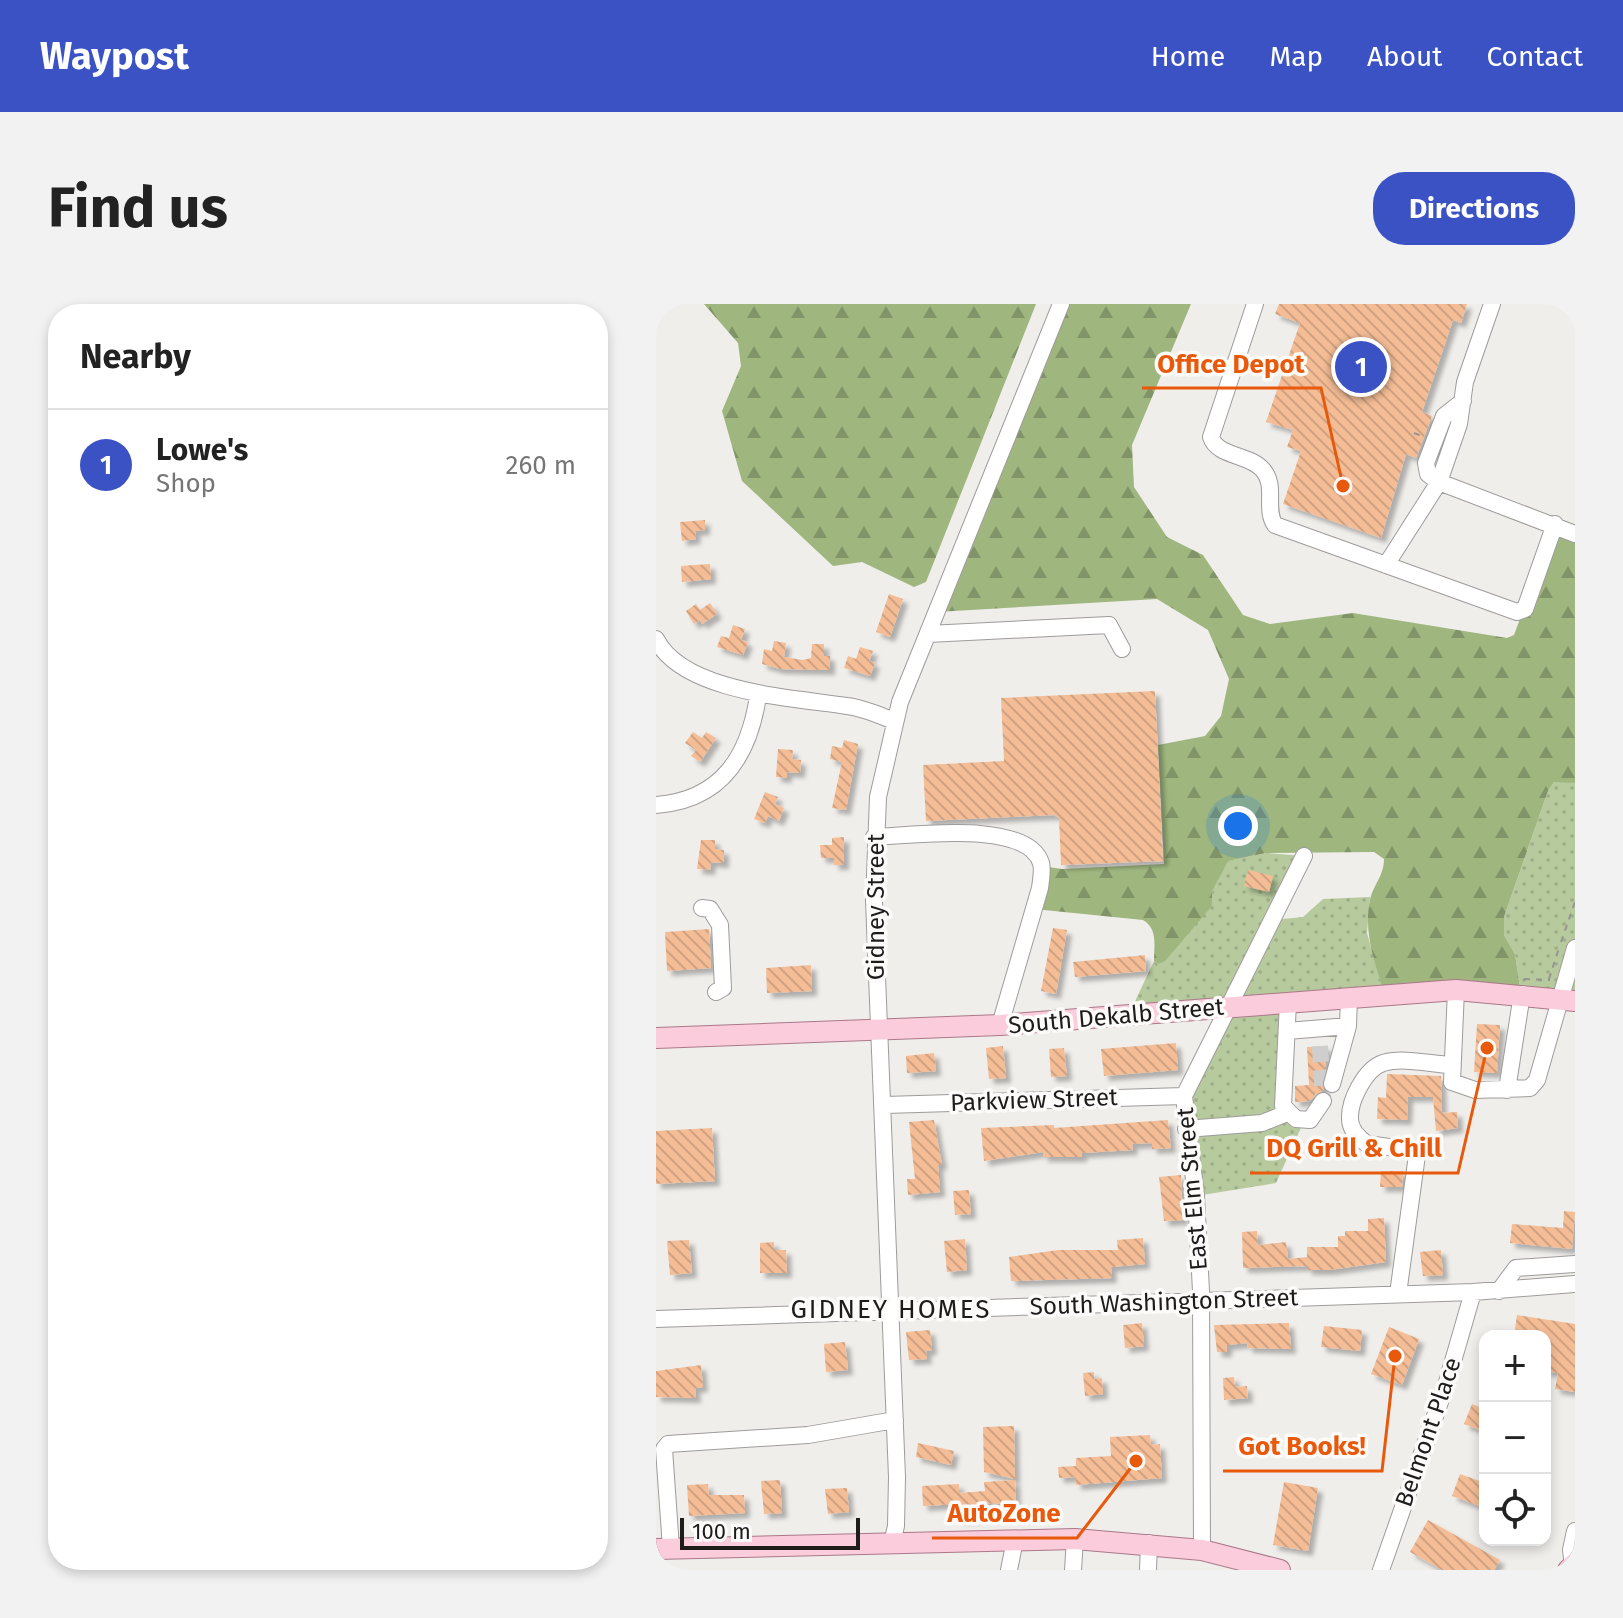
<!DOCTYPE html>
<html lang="en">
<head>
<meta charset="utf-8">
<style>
  :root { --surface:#fff; --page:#f2f2f2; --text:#222; --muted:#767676; --line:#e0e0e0; --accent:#3b52c4 }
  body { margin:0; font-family:"Fira Sans",sans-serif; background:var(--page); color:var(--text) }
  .controls { position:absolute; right:24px; bottom:24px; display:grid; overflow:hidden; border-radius:16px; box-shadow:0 4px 12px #0003 }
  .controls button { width:72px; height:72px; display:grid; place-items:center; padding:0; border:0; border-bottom:2px solid var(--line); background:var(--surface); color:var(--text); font:40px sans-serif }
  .scale { position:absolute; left:24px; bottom:20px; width:180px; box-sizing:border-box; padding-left:8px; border:4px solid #1d1c1b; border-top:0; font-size:22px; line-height:28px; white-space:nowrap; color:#1d1c1b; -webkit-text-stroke:6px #fdfbf9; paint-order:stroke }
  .you { position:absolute; left:582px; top:522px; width:28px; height:28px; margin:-20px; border:6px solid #fff; border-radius:50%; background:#1a73e8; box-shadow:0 0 0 12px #1a73e833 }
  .badge { display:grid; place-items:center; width:52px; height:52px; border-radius:50%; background:var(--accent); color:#fff; font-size:26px; font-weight:700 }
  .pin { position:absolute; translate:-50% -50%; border:4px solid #fff; box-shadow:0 2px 8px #0006 }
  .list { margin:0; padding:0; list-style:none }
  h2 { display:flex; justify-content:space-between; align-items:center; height:104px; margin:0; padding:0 32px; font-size:34px }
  h2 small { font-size:26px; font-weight:400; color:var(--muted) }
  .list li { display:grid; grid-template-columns:52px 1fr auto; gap:24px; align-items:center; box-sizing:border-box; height:112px; padding:0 32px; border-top:2px solid var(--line) }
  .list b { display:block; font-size:30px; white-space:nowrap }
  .list p { margin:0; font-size:26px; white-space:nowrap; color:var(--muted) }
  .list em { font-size:26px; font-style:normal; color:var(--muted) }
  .icon { flex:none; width:44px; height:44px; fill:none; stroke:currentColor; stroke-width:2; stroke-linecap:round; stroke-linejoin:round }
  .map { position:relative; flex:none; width:919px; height:1266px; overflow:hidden; border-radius:32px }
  header { display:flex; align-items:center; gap:48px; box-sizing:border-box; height:112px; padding:0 40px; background:var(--accent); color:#fff }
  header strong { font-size:38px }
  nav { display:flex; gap:44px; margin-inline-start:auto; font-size:28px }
  .intro { display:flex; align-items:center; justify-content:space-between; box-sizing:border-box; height:192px; padding:0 48px }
  h1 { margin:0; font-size:56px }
  .button { padding:20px 36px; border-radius:32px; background:var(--accent); color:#fff; font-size:28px; font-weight:700 }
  main { display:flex; gap:48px; padding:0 48px }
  aside { flex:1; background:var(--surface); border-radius:32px; box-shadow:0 4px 12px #0003 }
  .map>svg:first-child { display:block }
  .grass { fill:url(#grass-dots) }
  .forest { fill:url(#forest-firs) }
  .building { fill:url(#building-back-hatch); filter:url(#shadow) }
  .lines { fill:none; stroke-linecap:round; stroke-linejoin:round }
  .minor-tunnel { stroke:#d0cecc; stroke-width:16; stroke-dasharray:16 8; stroke-linecap:butt }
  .minor-casing { stroke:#9e9c9a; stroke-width:18 }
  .major-casing { stroke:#ab7889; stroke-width:22 }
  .path { stroke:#959492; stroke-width:2; stroke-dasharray:6 6; stroke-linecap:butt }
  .minor { stroke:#fff; stroke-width:16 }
  .major { stroke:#faccdc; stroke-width:20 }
  .labels { text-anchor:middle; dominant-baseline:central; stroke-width:7; stroke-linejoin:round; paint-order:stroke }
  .street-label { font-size:24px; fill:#1d1c1b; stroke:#fdfbf9 }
  .neighbourhood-label { font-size:26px; letter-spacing:2px; fill:#1d1c1b; stroke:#fdfbf9 }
  .leader { fill:none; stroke:#e8590c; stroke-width:3 }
  .callout-dot { fill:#e8590c; stroke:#fdfbf9; stroke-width:3 }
  .callout-label { font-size:26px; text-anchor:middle; font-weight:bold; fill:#e8590c; stroke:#fdfbf9; stroke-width:7; stroke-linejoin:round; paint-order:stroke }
</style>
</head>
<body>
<header>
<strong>Waypost</strong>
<nav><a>Home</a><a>Map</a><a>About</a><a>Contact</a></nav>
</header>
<div class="intro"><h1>Find us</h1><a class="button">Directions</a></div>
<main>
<aside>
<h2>Nearby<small></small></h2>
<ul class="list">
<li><span class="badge">1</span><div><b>Lowe's</b><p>Shop</p></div><em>260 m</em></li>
</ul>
</aside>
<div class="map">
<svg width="919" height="1266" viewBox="0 0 919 1266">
  <defs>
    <pattern id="grass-dots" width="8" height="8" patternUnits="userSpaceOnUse" patternTransform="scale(2)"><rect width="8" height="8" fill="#b6ca9d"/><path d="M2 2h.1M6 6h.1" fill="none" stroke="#9cad87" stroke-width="1.8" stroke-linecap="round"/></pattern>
    <pattern id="forest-firs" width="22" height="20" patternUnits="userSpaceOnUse" patternTransform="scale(2)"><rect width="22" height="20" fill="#9fb77f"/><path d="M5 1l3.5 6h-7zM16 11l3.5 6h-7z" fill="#819467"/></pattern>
    <pattern id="building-back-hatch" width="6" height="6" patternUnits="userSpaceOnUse" patternTransform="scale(2)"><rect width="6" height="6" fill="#f4bd96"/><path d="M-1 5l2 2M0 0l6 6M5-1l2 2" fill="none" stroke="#d1a281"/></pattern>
    <filter id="shadow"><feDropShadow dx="5" dy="5" stdDeviation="2" flood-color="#0004"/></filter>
  </defs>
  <rect width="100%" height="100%" fill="#f0eeeb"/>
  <path class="grass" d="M906,476l13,3v218l-54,-7 -6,-40 -11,-19v-18l44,-126 6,-9z
    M610,549l38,3 -32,64 31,-3 20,-18 47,-2 -3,36 17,61 -96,8 -6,98 22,21 -28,62 -80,13 -13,-85 44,-104 -98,7 25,-53 4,3 54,-72 15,-31z"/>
  <path class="forest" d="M48,0h332l-110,278 -12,5 -52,-25 -29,4 -91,-85 -20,-70 19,-45 -3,-23z
    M404,0h131l-59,141 2,42 33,50 36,18 40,60 27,9 83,-11 154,25 7,-3 41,-111 20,10v249l-21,-1 -6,9 -44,126v18l11,19 6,40h-137c-9,-32 -21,-61 -14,-94 3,-15 14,-24 14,-41l-10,-7 -108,1 -38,8 -16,31v14l-47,55 -7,3 -4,-3c0,-16 4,-32 -11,-41l-109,-11 8,-43 20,3 102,-5 -6,-119 47,-9 16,-20 8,-37 -21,-49 -51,-31 -220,13z"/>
  <path class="building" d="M623,0h188l-6,19 -8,-3 -31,92 10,4 -16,42 -10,-4 -25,84 -98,-34 18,-53 -14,-4 6,-17 -27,-8 34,-99 -25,-9z
    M49,216v10l-10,1 1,8 -14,2 -2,-19z
    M54,260l1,15 -29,3 -1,-16z
    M233,290l14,5 -13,38 -14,-5z
    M54,299l7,11 -15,10 -2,-4 -6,4 -8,-13 10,-7 4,6z
    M77,321l12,4 -4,11 7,2 -5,13 -26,-8 4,-11 8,2z
    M118,337l12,2 -2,14 19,3 8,-2 1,-14h12v12h6v14l-50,-1 -18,-5 2,-15 8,2z
    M204,343l13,4 -4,10 6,2 -5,13 -26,-8 4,-12 8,3z
    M499,387l8,170 -102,4 -2,-47 -5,-3 -128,6 -3,-56 81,-4 -3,-63z
    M37,428l9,6 4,-6 10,6 -16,24 -9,-6 5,-6 -11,-7z
    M188,436l14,4 -12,66 -14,-2 10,-46 -12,-3 2,-13 10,2z
    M122,445l15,1 -1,9 9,1 -1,13 -13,-1v6l-11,-1z
    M109,488l13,5 -3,7 9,4 -5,13 -11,-5 -3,7 -11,-4z
    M188,533v28h-10v-7h-13l-1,-13h12v-7z
    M45,536h14v9l9,1v13l-13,-1 -1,8 -13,-1z
    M592,566l25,6 -4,16 -25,-6z
    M397,624l14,2 -11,64 -15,-3z
    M53,625l2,39 -44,3 -2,-39z
    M489,651l1,16 -71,6 -2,-15z
    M155,661l1,26 -45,2 -1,-25z
    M821,720l23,1 -3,48 -23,-1z
    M520,739l2,27 -74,6 -3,-27z
    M347,742l3,32 -17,1 -3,-31z
    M671,742l-4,44 -14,11 -14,1v-16l14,-1 -2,-38z
    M408,744l3,28 -16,1 -2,-28z
    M278,749l2,18 -29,2 -1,-17z
    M731,770l54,2 1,37 15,-1 1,16 -22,3 -3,-34h-25l-1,23 -30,-1 1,-22 8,1z
    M278,816l8,45h-4l2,27 -32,3 -1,-16h8l-6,-57z
    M512,816l3,28 -19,1v-6l-20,1 1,6 -51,3v4h-39v-5l-59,9 -3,-33 73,-3v3z
    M56,824l3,53 -59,3v-53z
    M725,867h22l-1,16h-22z
    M525,871l2,45 -19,1 -5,-44z
    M313,886l2,24 -16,1 -2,-24z
    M908,907l11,1 -3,37 -62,-6 2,-19 51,4z
    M728,914l2,44 -57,8h-22v-4l-64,2 -1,-36 15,-1 1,14 28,-3 2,17 19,-2v-10h31v-11h7v-5h23v-12z
    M487,934l2,26 -34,3 1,11 -101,3 -2,-24 49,-7h60l-1,-10z
    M309,935l2,31 -20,2 -3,-31z
    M33,936l3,33 -22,2 -3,-34z
    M118,938v8h12l1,23h-27v-30z
    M785,946l2,25 -20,1 -3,-24z
    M861,1011l58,9v68l-20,-3 3,-16 -13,-2v-35h-31z
    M486,1019l2,23 -19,2 -2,-23z
    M633,1019l2,26 -43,-1 -1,-5 -20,2v7h-10l-3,-27z
    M668,1022l38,4 -2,21 -39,-4z
    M733,1023l30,12 -17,46 -31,-11z
    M274,1026l2,20 -6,1 1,8 -18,1 -3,-28z
    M189,1038l3,28 -22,2 -2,-28z
    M45,1061l2,22 -8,1 1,10 -40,-1v-26z
    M438,1068v7l8,-1 1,16 -18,2 -2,-23z
    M578,1073l1,10 12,-1 1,12 -24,2 -1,-22z
    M816,1100l13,5v23l-21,-8z
    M358,1122l1,53 -31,-7 -1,-45z
    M494,1131l1,10 9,-1 2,34 -86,7v-8l-17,1 -1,-11 18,-1v-8l35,-2 -1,-19z
    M262,1139l36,8 -3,14 -35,-8z
    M804,1170l25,9v25l-33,-12z
    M124,1176l2,33 -18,1 -3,-33z
    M359,1176l1,23 -40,1 1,14 -18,1v-15l-36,2 -1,-20 37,-2v9l26,-2 -1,-9z
    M628,1178l34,6 -10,63 -35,-6z
    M52,1180l1,11h35l1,18 -56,3 -2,-31z
    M191,1184l2,24 -21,2 -3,-25z
    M772,1216l72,40 -6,10h-52l-32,-18z"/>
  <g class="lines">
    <path class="minor-tunnel" d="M664,742l3,55"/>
    <g class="minor-casing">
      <path id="minor" d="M599,0l-44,133c6,20 39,17 52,33 14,16 1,39 12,55l242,87 8,-3 30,-85
        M807,97l-19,15 -18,47 2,11 11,8 136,52
        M730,261l53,-83 20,-58 6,-42 27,-78
        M272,330l181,-9 13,24
        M0,335c27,54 140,59 191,67 17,2 32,9 47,15
        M0,501c66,-5 93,-49 102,-109
        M218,533c35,-1 153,-18 167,26 2,7 0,17 -1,25l-40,137
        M46,604l8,1 10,16 3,63 -7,4
        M800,686l-4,92 23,8 55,-2 7,-8 38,-132
        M632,698l-5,104 13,13 14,1 13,-19
        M631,727l61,-5
        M676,780l16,-58 1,-29
        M851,786l15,-96
        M229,801l299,-9
        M530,825l76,-6 25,-10
        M843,987l17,-23 59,-4
        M742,990l19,-139 -6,-5 -44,-6c-7,-5 -17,-14 -17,-25 -1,-18 15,-50 33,-56 20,-6 47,1 68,2
        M0,1015l817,-27 102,-8
        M236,1239l4,-17 1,-49 -23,-576 4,-104 22,-95 161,-398
        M15,1244l-7,-99 4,-5 140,-9 87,-15
        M546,1246l-1,-259 -5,-95 -12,-100 120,-240
        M917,1262l-2,-16 4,-19
        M353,1266l6,-30
        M417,1266l2,-31
        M492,1266l1,-27
        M725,1266l66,-188 26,-90"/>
    </g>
    <g class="major-casing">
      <path id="major" d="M0,734l344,-13 456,-35 119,11
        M0,1245l419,-10 127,11 78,20
        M912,1266l7,-7"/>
    </g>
    <path class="path" d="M758,129l8,3
      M905,638l14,-40
      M868,675l26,1
      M893,675l10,-31
      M889,1214l5,2"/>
    <use href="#minor" class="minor"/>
    <use href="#major" class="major"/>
  </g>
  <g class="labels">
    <g class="street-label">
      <text transform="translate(220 603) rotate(-90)">Gidney Street</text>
      <text transform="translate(460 712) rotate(-5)">South Dekalb Street</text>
      <text transform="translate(378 796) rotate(-2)">Parkview Street</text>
      <text transform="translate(536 885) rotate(-95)">East Elm Street</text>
      <text transform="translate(508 998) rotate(-2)">South Washington Street</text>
      <text transform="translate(772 1128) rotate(-71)">Belmont Place</text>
    </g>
    <g class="neighbourhood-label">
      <text x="235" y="1005">GIDNEY HOMES</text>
    </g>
  </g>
  <path class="leader" d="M687 182L665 84H486M831 744L802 869H594M739 1052L726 1167H567M480 1157L421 1234H276"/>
  <g class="callout-dot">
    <circle cx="687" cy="182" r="8"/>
    <circle cx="831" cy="744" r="8"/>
    <circle cx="739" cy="1052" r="8"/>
    <circle cx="480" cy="1157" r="8"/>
  </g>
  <g class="callout-label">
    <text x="575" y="69">Office Depot</text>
    <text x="698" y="853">DQ Grill &amp; Chill</text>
    <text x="646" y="1151">Got Books!</text>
    <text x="348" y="1218">AutoZone</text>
  </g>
</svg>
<div class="controls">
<button>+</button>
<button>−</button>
<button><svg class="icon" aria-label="locate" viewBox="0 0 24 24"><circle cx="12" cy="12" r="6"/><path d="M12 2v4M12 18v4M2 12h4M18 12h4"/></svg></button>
</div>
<div class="scale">100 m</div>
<div class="you"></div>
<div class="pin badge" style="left:705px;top:63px">1</div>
</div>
</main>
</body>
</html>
